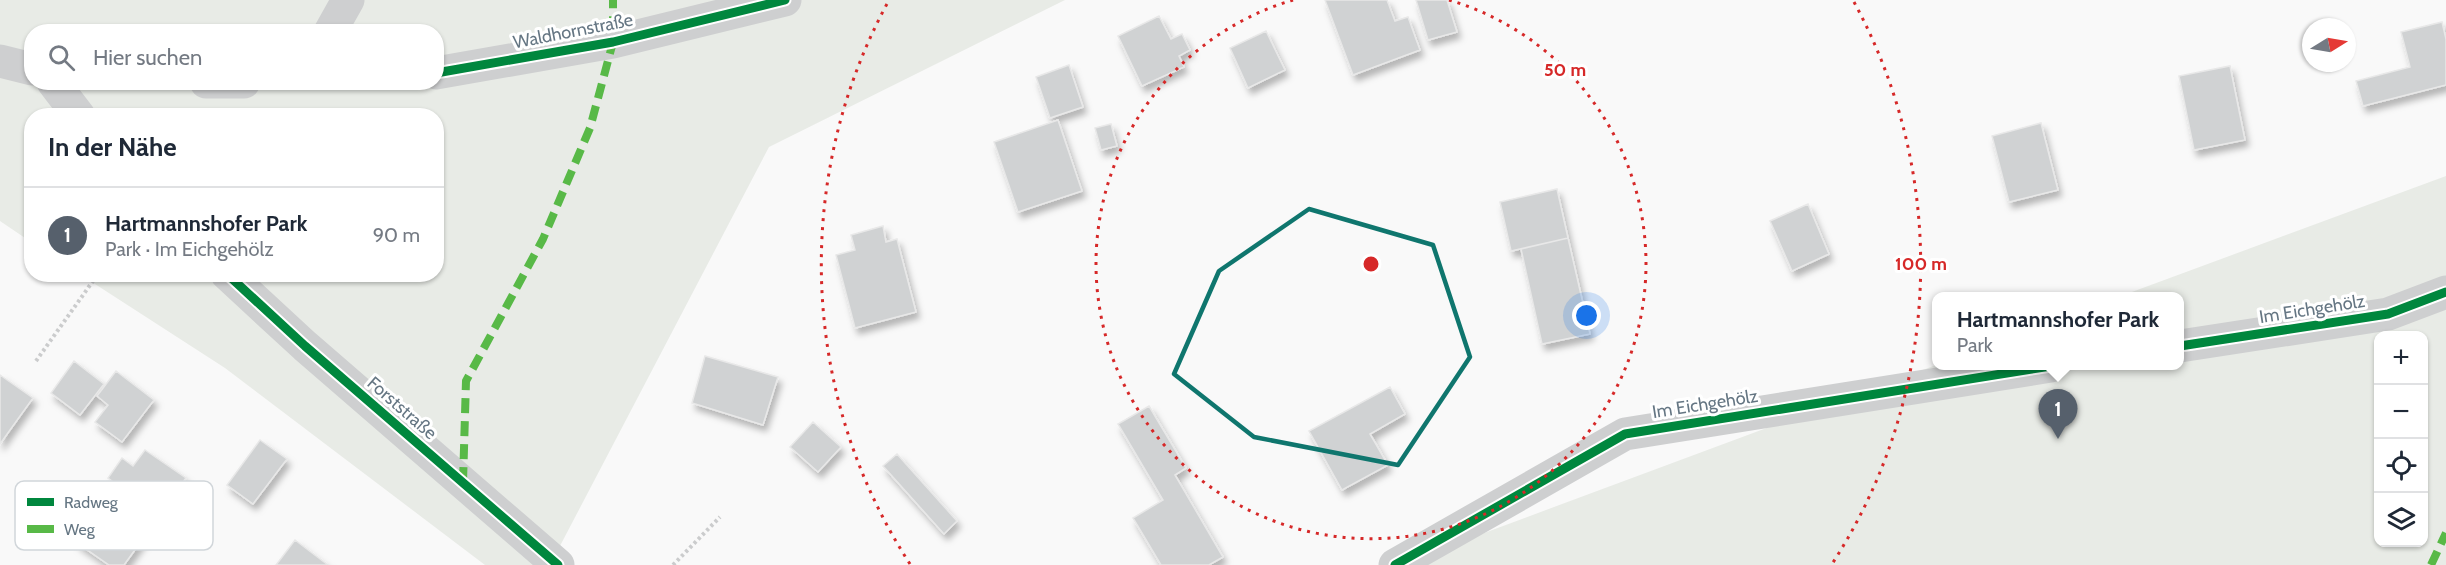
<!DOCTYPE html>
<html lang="de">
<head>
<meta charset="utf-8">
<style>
  :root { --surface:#fff; --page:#f6f6f7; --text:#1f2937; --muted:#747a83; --line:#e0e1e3; --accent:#56606c }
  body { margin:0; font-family:Cabin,sans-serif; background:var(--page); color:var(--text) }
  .controls { position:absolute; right:18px; bottom:18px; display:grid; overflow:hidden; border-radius:12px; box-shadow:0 2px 4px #0004 }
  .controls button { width:54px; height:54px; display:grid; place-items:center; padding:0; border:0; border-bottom:2px solid var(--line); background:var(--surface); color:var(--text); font:30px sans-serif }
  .compass { position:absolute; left:2302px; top:18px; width:54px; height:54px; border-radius:50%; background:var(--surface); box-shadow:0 2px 4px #0004; rotate:79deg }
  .you { position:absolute; left:1587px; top:316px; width:21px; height:21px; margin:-15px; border:4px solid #fff; border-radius:50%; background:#1a73e8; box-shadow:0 0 0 9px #1a73e833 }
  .badge { display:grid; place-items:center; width:39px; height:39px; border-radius:50%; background:var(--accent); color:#fff; font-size:20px; font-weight:700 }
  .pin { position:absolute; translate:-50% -50px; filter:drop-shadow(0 2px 3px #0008) }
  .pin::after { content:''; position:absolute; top:32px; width:21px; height:18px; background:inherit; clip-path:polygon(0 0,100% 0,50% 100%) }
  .popup { position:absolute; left:1932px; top:292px; width:252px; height:78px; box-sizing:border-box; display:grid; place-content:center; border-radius:12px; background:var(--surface); filter:drop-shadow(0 2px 4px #0005); font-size:20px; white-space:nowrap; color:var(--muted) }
  .popup b { font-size:22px; color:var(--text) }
  .popup::after { content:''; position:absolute; left:50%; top:100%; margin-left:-12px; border:12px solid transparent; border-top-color:var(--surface) }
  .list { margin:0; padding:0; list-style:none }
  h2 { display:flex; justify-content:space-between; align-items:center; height:78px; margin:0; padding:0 24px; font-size:26px }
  h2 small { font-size:20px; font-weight:400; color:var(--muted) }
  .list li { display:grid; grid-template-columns:39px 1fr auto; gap:18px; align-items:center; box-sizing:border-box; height:96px; padding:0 24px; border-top:2px solid var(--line) }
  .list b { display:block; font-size:22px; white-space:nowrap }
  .list p { margin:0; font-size:20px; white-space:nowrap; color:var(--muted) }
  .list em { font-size:20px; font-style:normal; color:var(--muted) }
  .icon { flex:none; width:33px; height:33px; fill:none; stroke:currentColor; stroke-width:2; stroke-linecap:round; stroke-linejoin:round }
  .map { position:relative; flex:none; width:2446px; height:565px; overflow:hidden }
  .search { position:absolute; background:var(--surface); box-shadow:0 2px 4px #0004; left:24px; top:24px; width:420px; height:66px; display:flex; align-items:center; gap:15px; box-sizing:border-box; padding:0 21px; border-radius:24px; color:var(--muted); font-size:22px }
  .panel { position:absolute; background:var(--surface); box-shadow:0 2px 4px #0004; left:24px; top:108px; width:420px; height:174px; border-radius:24px }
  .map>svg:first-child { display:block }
  .green { fill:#e8ebe6; fill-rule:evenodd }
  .building { fill:#d0d2d3; stroke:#e8e8e8; stroke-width:1.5; filter:url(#shadow) }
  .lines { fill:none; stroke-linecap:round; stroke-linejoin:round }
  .path { stroke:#cbcccd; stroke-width:4; stroke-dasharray:3 3; stroke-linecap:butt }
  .minor { stroke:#cecfd0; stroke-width:33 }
  .quiet { stroke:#58b947; stroke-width:8; stroke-dasharray:15 8; stroke-linecap:butt }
  .cycleway-casing { stroke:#fff; stroke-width:13 }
  .cycleway { stroke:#00873e; stroke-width:9 }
  .marked { fill:none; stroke:#0f766e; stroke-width:4.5; stroke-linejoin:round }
  .ring { fill:none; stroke:#d62828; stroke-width:3; stroke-dasharray:3 6 }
  .labels { text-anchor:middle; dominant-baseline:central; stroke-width:6; stroke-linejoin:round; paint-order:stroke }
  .street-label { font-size:18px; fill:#657683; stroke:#fff }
  .key { fill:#fff; stroke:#d1d6da; stroke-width:1.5 }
  .key-label { font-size:16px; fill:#657683 }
  .centre { fill:#d62828; stroke:#fff; stroke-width:3 }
  .ring-label { font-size:18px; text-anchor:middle; font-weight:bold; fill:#d62828; stroke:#fff; stroke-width:6; stroke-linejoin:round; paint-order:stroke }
</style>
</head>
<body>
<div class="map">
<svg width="2446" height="565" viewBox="0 0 2446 565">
  <defs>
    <filter id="shadow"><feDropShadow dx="3.5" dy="6" stdDeviation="3" flood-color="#0004"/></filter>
  </defs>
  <rect width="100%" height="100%" fill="#f9f9f9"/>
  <path class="green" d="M0,0h1065l-296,147 -219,418h-65l-260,-197 -144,-93 355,-1v-158h-404l-1,126 -31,-21zM32,32h404v50h-404z
    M2446,176v389h-1048l538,-200 244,1v-70h-59zM2378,336h46v206h-46z"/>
  <path class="building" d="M1325,0h62l8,21 13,-4 12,33 -67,25z
    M1416,0h31l10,32 -29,8z
    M1159,16l12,23 11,-5 8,16 -11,6 5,11 -42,19 -24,-50z
    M2442,22l4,17v46l-83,21 -7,-25 54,-14 -9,-35z
    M1266,31l19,39 -37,18 -18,-40z
    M1069,65l14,42 -33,11 -14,-41z
    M2230,66l15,74 -51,10 -15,-74z
    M1058,120l24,71 -64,21 -24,-70z
    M2041,123l17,67 -49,12 -17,-66z
    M1111,124l6,22 -16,4 -6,-22z
    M1557,189l11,49 -57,13 -11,-49z
    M1808,204l21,50 -37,17 -22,-50z
    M883,226l3,16 11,-3 19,73 -61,16 -19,-73 19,-5 -4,-15z
    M1568,238l22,96 -48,10 -21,-95z
    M705,356l73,21 -15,48 -71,-22z
    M74,361l30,23 -24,31 -29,-22z
    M116,371l38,29 -32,42 -27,-20 13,-17 -11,-9z
    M0,375l33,23 -33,46z
    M1390,387l15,27 -35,20 18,31 -46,25 -33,-59z
    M1149,406l37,62 -11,7 48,82 -14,8h-48l-28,-47 30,-18 -45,-76z
    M813,422l28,25 -23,25 -28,-25z
    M260,440l27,19 -34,45 -26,-19z
    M145,450l41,28 -11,15 5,4 -17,24 -5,-3 -34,47h-15l-33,-23 41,-57 -9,-7 14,-20 11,8z
    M897,454l60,67 -13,13 -61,-68z
    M295,540l33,25h-52z"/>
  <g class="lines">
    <path class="path" d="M36,361l62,-87
      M673,565l47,-48"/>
    <path class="minor" d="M330,32l18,-32
      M0,61l32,8
      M436,73l177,-31 172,-42
      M53,82l26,34
      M206,82h38
      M227,274l78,72 253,219
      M2180,346l208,-32 58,-22
      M1395,565l230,-131 426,-68"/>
    <path class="quiet" d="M463,482l3,-101 77,-142 47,-111 23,-86v-42
      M2431,565l15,-32"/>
    <g class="cycleway-casing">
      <path id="cycleway" d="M436,73l177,-31 172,-42
        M227,274l78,72 253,219
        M2180,346l208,-32 58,-22
        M1395,565l230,-131 426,-68"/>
    </g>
    <use href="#cycleway" class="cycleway"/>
  </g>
  <path class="marked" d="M1309,209l124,36 37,112 -72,108 -144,-28 -80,-63 45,-103z"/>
  <g class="ring">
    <path d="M1449 0A275 275 0 1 1 1293 0"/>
    <path d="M910 564A550 550 0 0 1 888 2M1854 2A550 550 0 0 1 1832 564"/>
  </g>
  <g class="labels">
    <g class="street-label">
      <text transform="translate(573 31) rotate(-11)">Waldhornstraße</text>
      <text transform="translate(2312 309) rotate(-9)">Im Eichgehölz</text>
      <text transform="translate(1705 404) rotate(-9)">Im Eichgehölz</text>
      <text transform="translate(402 408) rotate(41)">Forststraße</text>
    </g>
  </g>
  <rect x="15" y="481" width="198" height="69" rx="9" class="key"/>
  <rect x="27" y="498" width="27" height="8" fill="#00873e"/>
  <rect x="27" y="525" width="27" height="8" fill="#58b947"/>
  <g class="key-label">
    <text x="64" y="508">Radweg</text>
    <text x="64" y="535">Weg</text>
  </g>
  <circle cx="1371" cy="264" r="9" class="centre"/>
  <g class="ring-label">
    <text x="1565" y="76">50 m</text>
    <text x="1921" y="270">100 m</text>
  </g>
</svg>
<div class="controls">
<button>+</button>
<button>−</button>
<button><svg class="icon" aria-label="locate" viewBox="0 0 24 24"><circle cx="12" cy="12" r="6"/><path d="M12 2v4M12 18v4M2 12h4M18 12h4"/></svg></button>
<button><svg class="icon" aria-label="layers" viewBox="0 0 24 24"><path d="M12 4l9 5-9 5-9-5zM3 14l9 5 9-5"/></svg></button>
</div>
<svg class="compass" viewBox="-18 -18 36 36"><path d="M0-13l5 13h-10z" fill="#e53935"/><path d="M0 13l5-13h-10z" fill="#747a83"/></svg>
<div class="you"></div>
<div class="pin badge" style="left:2058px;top:439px">1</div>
<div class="popup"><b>Hartmannshofer Park</b>Park</div>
<div class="search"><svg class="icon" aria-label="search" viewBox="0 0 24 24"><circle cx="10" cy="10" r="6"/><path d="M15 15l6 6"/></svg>Hier suchen</div>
<section class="panel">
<h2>In der Nähe<small></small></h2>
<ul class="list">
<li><span class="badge">1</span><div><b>Hartmannshofer Park</b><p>Park · Im Eichgehölz</p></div><em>90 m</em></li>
</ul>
</section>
</div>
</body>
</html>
